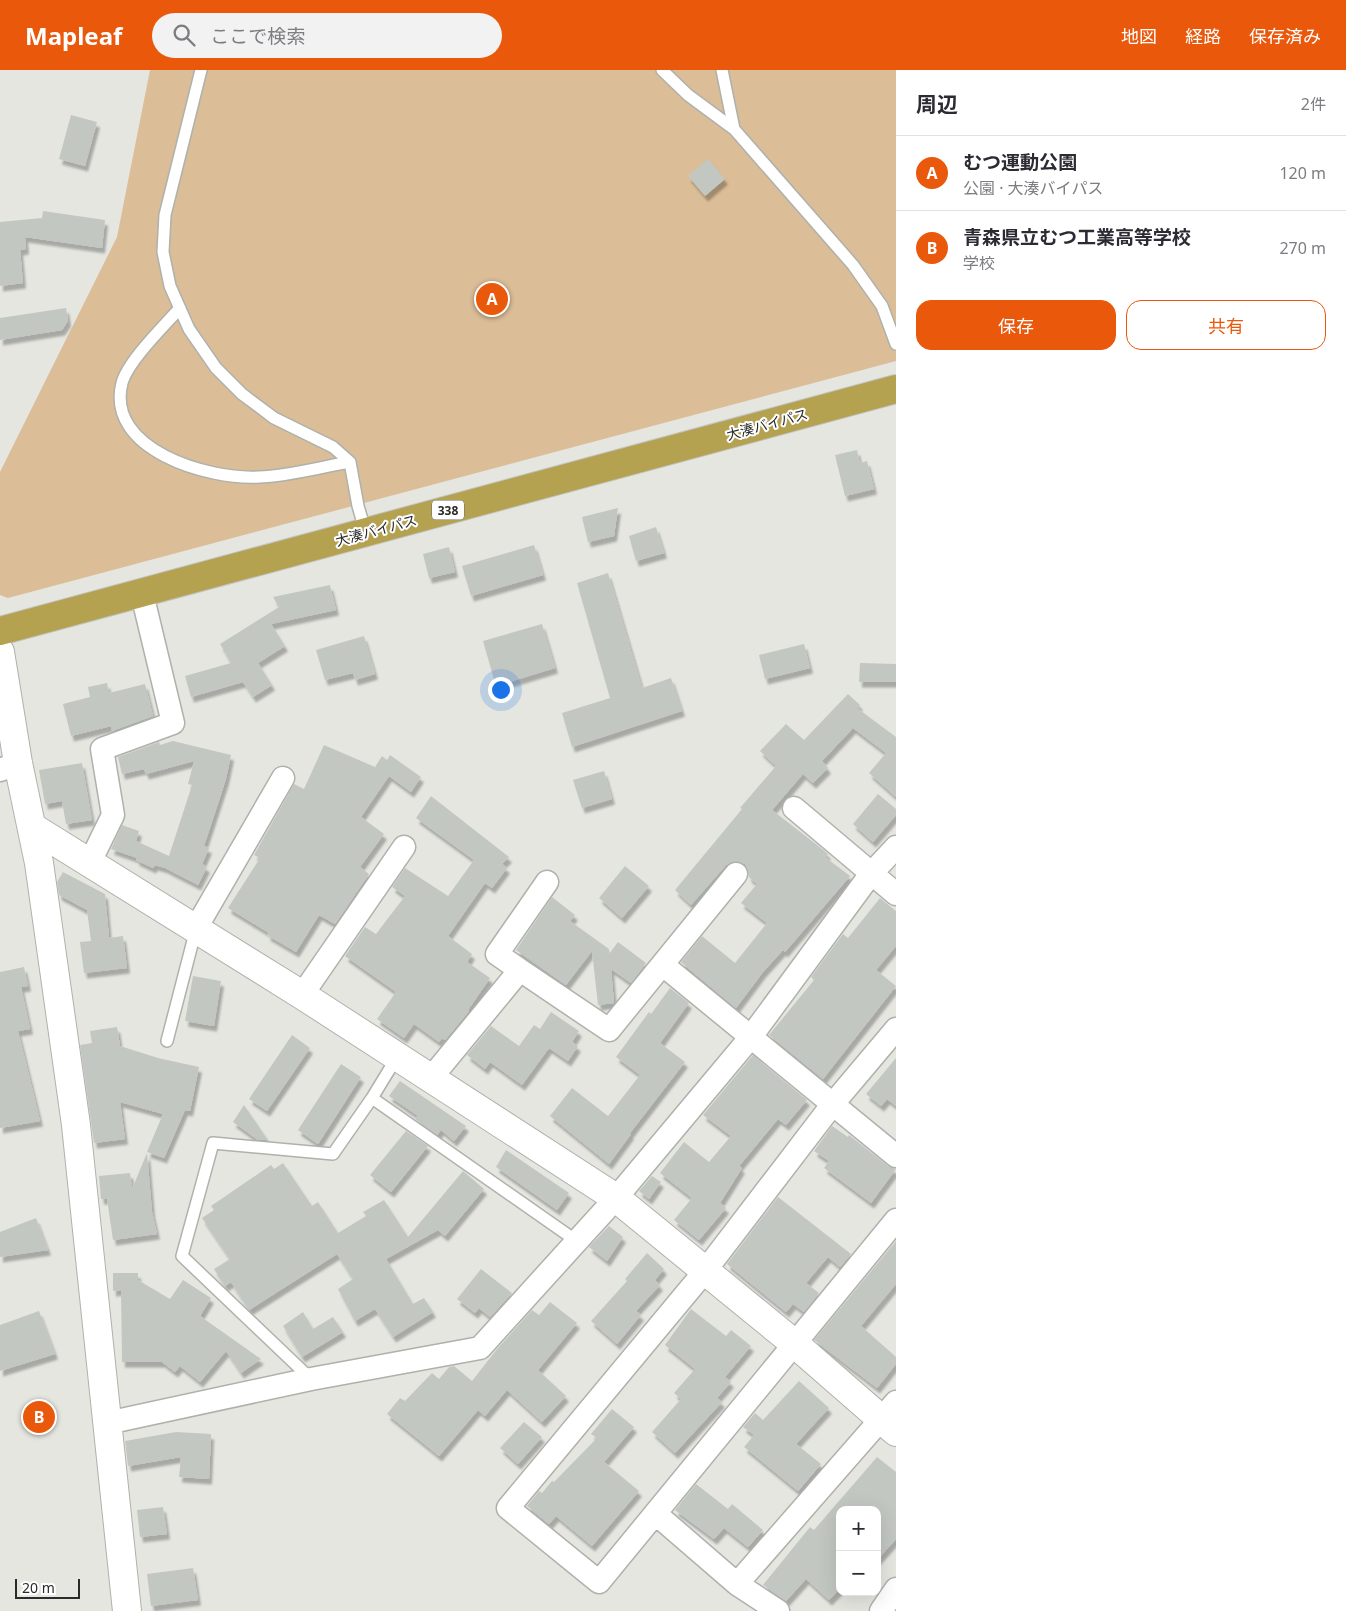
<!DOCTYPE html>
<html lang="ja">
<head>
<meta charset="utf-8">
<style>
  :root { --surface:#fff; --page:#f2f2f3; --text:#2b2b33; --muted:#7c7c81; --line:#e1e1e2; --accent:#ea580c }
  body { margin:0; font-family:"Noto Sans","Noto Sans JP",sans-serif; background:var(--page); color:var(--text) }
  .controls { position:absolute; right:15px; bottom:15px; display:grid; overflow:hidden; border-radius:10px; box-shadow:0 5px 20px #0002 }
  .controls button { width:45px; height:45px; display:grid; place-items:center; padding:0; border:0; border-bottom:1px solid var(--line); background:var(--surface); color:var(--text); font:25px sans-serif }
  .scale { position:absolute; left:15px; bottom:12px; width:65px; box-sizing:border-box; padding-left:5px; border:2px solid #2a2b29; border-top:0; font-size:14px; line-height:18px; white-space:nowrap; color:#2a2b29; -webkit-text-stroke:4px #fff; paint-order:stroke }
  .you { position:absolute; left:500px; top:619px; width:18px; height:18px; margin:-12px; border:4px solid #fff; border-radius:50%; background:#1a73e8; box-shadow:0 0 0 8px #1a73e833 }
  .badge { display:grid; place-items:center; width:32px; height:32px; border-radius:50%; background:var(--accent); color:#fff; font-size:16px; font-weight:700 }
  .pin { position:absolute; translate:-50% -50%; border:2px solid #fff; box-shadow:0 1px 5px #0006 }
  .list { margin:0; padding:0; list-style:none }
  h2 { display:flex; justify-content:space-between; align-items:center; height:65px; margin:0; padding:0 20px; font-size:21px }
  h2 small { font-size:16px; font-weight:400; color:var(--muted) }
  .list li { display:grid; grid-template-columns:32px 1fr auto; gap:15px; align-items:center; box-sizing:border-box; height:75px; padding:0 20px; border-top:1px solid var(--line) }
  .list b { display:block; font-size:19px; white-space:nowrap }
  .list p { margin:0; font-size:16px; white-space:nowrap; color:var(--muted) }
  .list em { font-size:16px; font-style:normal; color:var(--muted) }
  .actions { display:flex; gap:10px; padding:15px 20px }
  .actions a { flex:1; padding:11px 0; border:1px solid var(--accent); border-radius:15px; text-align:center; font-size:18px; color:var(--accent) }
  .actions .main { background:var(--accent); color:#fff }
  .icon { flex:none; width:28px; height:28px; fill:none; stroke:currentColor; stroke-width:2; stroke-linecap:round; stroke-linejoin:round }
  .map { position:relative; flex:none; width:896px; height:1541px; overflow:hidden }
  header { display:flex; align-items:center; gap:30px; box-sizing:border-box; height:70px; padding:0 25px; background:var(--accent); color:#fff }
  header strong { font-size:24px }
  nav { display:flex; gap:28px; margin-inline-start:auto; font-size:18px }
  .search { width:350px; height:45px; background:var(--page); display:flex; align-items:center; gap:12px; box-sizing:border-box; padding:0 18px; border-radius:28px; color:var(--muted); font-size:19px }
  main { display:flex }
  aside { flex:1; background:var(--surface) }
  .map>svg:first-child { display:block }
  .green { fill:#dbbd97 }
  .building { fill:#c3c7c2; filter:url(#shadow) }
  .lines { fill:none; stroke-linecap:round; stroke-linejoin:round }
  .lane-casing { stroke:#afb1ab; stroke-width:14 }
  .street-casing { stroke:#afb1ab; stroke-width:25 }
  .secondary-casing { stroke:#afb1ab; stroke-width:30 }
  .highway-casing { stroke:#c3c4c3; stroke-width:30 }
  .lane { stroke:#fff; stroke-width:11 }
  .street { stroke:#fff; stroke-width:22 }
  .secondary { stroke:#fff; stroke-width:28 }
  .highway { stroke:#b4a251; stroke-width:28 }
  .labels { text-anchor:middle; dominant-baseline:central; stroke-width:4; stroke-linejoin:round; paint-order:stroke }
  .shield { fill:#fff; stroke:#6a6b69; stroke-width:1 }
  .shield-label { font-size:12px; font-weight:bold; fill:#2a2b29 }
  .street-label { font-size:14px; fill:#2a2b29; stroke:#fff }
</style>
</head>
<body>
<header>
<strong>Mapleaf</strong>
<div class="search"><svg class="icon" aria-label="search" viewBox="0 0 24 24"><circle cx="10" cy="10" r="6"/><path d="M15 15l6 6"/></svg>ここで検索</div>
<nav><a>地図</a><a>経路</a><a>保存済み</a></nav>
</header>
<main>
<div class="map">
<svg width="896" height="1541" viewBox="0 0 896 1541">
  <defs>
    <filter id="shadow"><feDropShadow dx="3" dy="5.5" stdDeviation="1" flood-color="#0004"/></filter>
  </defs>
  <rect width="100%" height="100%" fill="#e5e6e0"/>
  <path class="green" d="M150,0h746v291l-888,237 -8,-3v-123l117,-235z"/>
  <path class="building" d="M71,45l26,7 -12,44 -26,-7z
    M708,89l17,20 -20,17 -17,-20z
    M43,141l62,9 -3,28 -77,-11 1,12 -6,1 3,33 -23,3v-64l42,-4z
    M66,238l2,13 -6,9 -62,10v-22z
    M857,380l3,13 7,-2 7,28 -29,7 -10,-41z
    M618,438l-4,28 -26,6 -6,-25z
    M656,457l8,26 -28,8 -7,-25z
    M534,475l9,30 -72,21 -9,-30z
    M449,477l6,25 -26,6 -6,-24z
    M608,503l34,115 29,-10 11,33 -110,36 -10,-34 48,-15 -33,-115z
    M330,515l6,25 -65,14 14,22 -27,17 14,22 -19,12 -10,-15 -52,15 -6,-21 46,-13 -11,-19 59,-37 -6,-10z
    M542,554l13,44 -59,18 -13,-45z
    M364,566l11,38 -20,6 -2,-7 -28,7 -9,-30z
    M804,574l6,24 -45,11 -6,-24z
    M860,593l36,1v18h-37z
    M107,613l2,10 36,-9 8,32 -41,15 -1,-5 -40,10 -8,-32 27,-7 -2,-10z
    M848,624l12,11 -3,3 39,29v60l-27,-24 17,-20 -33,-25 -31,33 6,7 -15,15 -10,-9 -31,36 49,38 7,6 -3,3 25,19 -65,76 -2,-2 -20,22 -27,36 -55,-46 21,-26 33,27 32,-40 -26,-20 16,-19 -8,-7 -1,-7 -3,-6 -7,-3 -12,4 -35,40 -16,-15 67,-81 -2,-1 36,-42 -16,-15 26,-27 18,16z
    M173,671l58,14 -5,24 -22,67 5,2 -7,16 5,3 -9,18 -33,-17 -10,-3 -2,3 -17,-8 1,-2 -26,-9 11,-24 17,6 -3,10 33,15 23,-71 -4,-1 6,-23 -48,13 -2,-5 -22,5 -4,-17 41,-15 1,3z
    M324,675l51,22 7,-11 5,4 3,-5 31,22 -10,15 -22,-16 -28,41 23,17 -24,33 9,7 -34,50 -16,-9 -23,37 -29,-17 2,-2 -41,-25 32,-50 -6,-3 40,-71 10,5z
    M82,693l10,57 -26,4 -4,-23 -17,3 -6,-34z
    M604,701l8,28 -30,9 -9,-28z
    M878,724l18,15v6l-23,27 -20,-18z
    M431,726l78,61 -7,7 5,4 -15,20 -7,-5 -37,53 24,18 -5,8 23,16 -22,32 1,1 -24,29 -3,-2 -3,4 -25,-18 -10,14 -27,-19 19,-27 -51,-36 20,-29 11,7 29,-38 -13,-9 13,-19 43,28 26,-36 -58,-42z
    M625,796l24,20 -27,32 -23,-20z
    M63,802l42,22 4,44 14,-2 4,32 -43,5 -4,-31 11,-1 -4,-31 -28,-15 -2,-13z
    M552,827l23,18 -5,6 39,28v5l9,-12 28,21 -15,20 -20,-14 3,34 -16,2 -6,-54 -26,34 -50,-35z
    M880,828l16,13v35l-20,24 20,16 -73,93 -54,-44 45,-55 -3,-3 32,-43 5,4z
    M24,897l4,19 -7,1 9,42 -12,2 22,90 -40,7v-156z
    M193,906l28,5 -7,45 -29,-5z
    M670,918l19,15 -29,40 25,19 -55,71 1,1 -22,30 -59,-48 22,-28 36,28 32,-41 -24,-18 33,-45 2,2z
    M551,942l28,19 -7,11 6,4 -10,15 -19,-13 -27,37 -32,-23 -5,7 -18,-14 24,-29 28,20 15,-21 6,4z
    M117,957l3,19 38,12 41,9 -9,44 -5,-1 -21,48 -17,-6 16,-38 -43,-12 5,37 -31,4 -14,-98 12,-2 -2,-12z
    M292,965l18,13 -43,63 -18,-12z
    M753,985l54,45 -21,25 -8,-6 -39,47 3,2 -22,35 6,5 -27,32 -25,-20 18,-22 -32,-25 24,-31 25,20 22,-26 -28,-21z
    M896,988v48l-9,-7 -6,7 -15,-12z
    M341,994l20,13 -43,67 -20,-14z
    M400,1011l66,45 -12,15 -13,-11 -4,5 -22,-16 3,-3 -29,-20z
    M244,1035l24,35h-10l-25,-18z
    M832,1056l16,11 1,-2 39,31 8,3 -25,34 -47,-35 5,-7 -15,-10z
    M406,1061l22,15 -37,46 -21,-17z
    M506,1080l63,43 -12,17 -61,-43z
    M147,1083l5,59 5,22 -44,6 -6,-41h-6l-2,-23 31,-3 2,16z
    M283,1093l29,43 6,-4 20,31 28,-17 -3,-4 21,-12 24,37 55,-66 21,18 -39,47 -7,-6 -52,29 27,45 11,-6 9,14 -40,25 -18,-28 -20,12 -17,-32 15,-10 -16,-25 -88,56 -18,-28 -6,4 -11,-17 16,-10 -28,-41 12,-8 -3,-4 60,-41 3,4z
    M652,1106l9,6 -12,17 -10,-8z
    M778,1127l73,57 -11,13 -12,-10 -22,26 13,10 -15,19 -11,-8 -7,8 -59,-48z
    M36,1148l12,32 -48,7v-25z
    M609,1156l14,11 -16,24 -18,-14z
    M896,1171v43l-35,42 35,31v7l-19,24 -63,-48z
    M647,1183l17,16 -9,11 5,5 -24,26 5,4 -24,29 -26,-23 36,-40 -2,-2z
    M481,1199l31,24 -22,24 -11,-9 -4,5 -18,-14z
    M113,1203h25v7l32,19 13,-19 28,18 -11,18 61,43 -20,14 -15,-22 -26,31 -20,-16 -5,6 -13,-10h-40l-1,-72 -8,1z
    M550,1232l27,21 -39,47 28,26 -24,26 -35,-32 -22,26 -7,-6 -39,46 -52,-42 13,-16 5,3 27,-28 7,6 10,-12 5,-1 18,15 25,-32 35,-39 7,5z
    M691,1239l35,27 5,-6 20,16 -26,31 6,5 -14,16 5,4 -47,51 -23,-21 29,-33 -7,-6 21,-24 -30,-24z
    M39,1241l16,43 -55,17v-46z
    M303,1242l10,17 20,-12 10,15 -41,25 -19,-31z
    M799,1311l30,27 -33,36 25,20 -23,27 -54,-44 10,-12 -11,-8 12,-14 8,7z
    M612,1339l22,18 -30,35 35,29 -47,55 -36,-30 -7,8 -22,-18 12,-15 3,2 10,-12 2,1 43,-44 -6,-4z
    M524,1352l18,15 -24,27 -18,-16z
    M176,1362l35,2 -2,45 -30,-2 2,-20 -53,9 -3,-25z
    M877,1387l19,15v67l-19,21v-50h-37v79l-11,11 -23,-21 -20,22 -23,-16 47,-58 4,3z
    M696,1414l32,25 4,-5 31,26 -15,17 -24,-19 -10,11 -39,-29z
    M163,1437l4,27 -27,3 -3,-27z
    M193,1498l5,32 -47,6 -4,-32z"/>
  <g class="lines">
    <g class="lane-casing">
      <path id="lane" d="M201,0l-36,145 -2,37 7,34 19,43 27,39 26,26 32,24 59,29 17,15 8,44 8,27
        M662,0l26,25 46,34
        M722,0l12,59 119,136 29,41 14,38
        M180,238c-16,18 -52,53 -58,75 -17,67 87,97 137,94 30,-1 61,-10 91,-15
        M167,971l29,-112
        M372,1028l25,-41
        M311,1309l-129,-123 31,-113 120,11 39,-56 206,144"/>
    </g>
    <g class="street-casing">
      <path id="street" d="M0,700l18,-7
        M794,738l102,86
        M90,792l23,-47 -11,-66 71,-26 -31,-129
        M196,858l87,-150
        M663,895l233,191
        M520,900l-23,-16 50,-72
        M302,925l102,-148
        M896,959l-64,76 -127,166 -197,237 91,74 297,-362
        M431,1008l89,-108 89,60 127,-156
        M107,1353l204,-44 169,-31 136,-150 134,-160 120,-163 26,-28
        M656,1444l81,70 159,-182
        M737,1514l41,27
        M881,1541l15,-22"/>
    </g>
    <g class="secondary-casing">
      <path id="secondary" d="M0,582l18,111 21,100 37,262 51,486
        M32,757l270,168 314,203 179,146 101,88"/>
    </g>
    <g class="highway-casing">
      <path id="highway" d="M0,561l896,-242"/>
    </g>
    <use href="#lane" class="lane"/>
    <use href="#street" class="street"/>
    <use href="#secondary" class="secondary"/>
    <use href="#highway" class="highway"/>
  </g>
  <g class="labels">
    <rect class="shield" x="432" y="430.5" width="32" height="19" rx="4"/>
    <g class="shield-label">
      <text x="448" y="440">338</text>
    </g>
    <g class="street-label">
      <text transform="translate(767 354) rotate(-15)">大湊バイパス</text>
      <text transform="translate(376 460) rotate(-15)">大湊バイパス</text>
    </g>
  </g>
</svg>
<div class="controls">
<button>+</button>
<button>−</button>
</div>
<div class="scale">20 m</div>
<div class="you"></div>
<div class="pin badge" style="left:492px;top:229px">A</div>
<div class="pin badge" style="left:39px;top:1347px">B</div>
</div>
<aside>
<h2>周辺<small>2件</small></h2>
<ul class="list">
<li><span class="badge">A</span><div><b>むつ運動公園</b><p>公園 · 大湊バイパス</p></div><em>120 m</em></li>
<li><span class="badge">B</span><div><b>青森県立むつ工業高等学校</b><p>学校</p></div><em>270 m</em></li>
</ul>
<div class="actions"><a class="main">保存</a><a>共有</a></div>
</aside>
</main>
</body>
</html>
